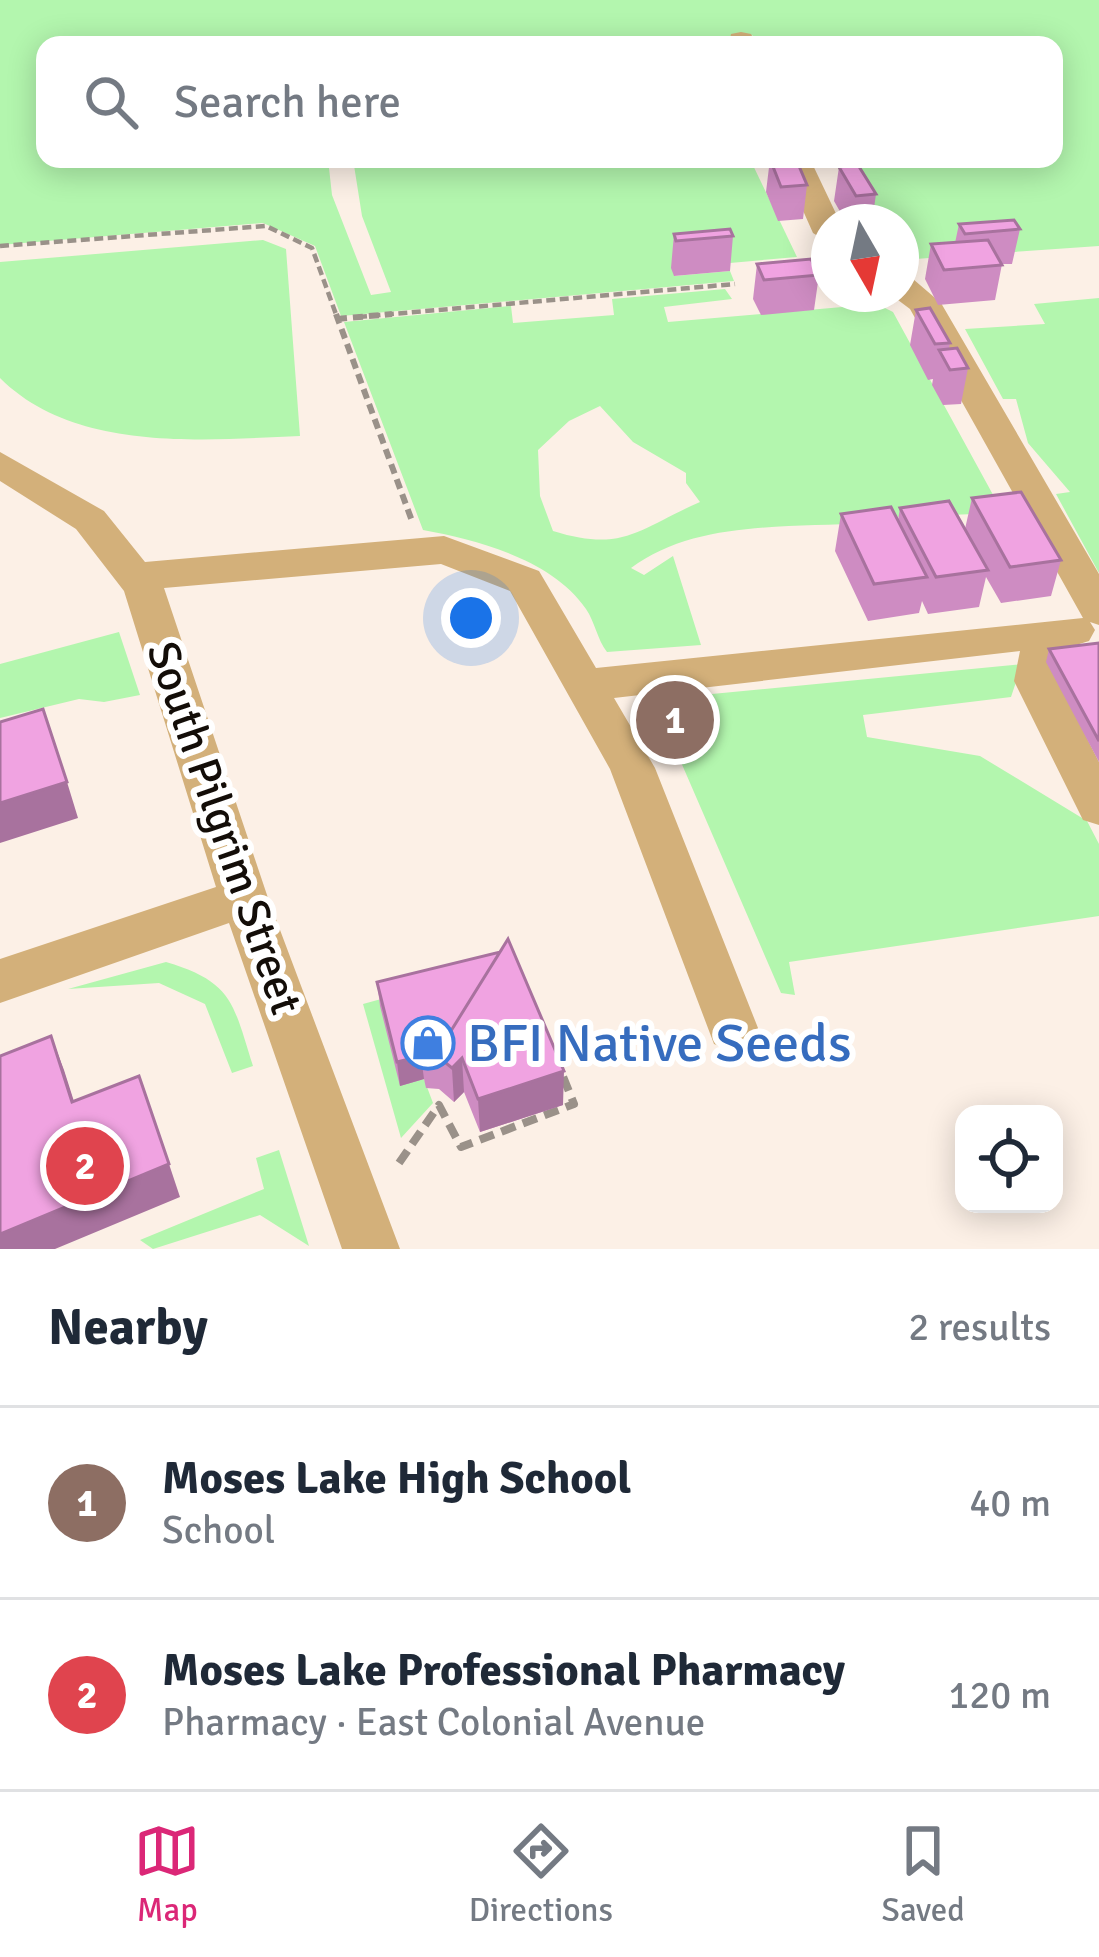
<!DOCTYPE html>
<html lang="en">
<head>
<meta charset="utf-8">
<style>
  :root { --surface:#fff; --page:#f2f2f3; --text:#1f2937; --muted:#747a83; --line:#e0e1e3; --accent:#db2777 }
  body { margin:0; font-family:Signika,sans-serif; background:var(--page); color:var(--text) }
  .controls { position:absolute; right:36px; bottom:36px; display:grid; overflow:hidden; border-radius:24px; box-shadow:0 6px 30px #0003 }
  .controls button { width:108px; height:108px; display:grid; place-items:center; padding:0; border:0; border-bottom:3px solid var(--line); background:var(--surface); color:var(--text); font:60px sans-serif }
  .compass { position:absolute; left:811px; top:204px; width:108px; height:108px; border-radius:50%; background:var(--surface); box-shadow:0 6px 30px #0003; rotate:171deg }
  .you { position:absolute; left:471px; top:618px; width:42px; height:42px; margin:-30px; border:9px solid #fff; border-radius:50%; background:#1a73e8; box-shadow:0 0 0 18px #1a73e833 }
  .badge { display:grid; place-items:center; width:78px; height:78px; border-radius:50%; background:var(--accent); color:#fff; font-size:39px; font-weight:700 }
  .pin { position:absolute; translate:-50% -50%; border:6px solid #fff; box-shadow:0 3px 12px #0006 }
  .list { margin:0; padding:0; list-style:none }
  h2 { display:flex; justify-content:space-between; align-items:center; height:156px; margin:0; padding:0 48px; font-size:51px }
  h2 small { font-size:39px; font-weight:400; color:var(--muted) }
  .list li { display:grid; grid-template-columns:78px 1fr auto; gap:36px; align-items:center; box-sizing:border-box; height:192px; padding:0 48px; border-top:3px solid var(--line) }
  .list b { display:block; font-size:45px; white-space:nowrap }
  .list p { margin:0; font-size:39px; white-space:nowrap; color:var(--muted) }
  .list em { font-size:39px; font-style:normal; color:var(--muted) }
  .icon { flex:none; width:66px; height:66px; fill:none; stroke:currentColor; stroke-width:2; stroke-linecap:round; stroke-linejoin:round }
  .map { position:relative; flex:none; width:1099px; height:1249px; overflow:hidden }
  .search { position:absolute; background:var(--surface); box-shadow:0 6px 30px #0003; left:36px; right:36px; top:36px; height:132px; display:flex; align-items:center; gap:30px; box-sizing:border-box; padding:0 42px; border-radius:24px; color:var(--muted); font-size:45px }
  .sheet { height:540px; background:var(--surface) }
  nav { display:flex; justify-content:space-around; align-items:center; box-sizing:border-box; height:168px; border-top:3px solid var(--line); background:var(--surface); font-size:33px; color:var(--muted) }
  nav a { display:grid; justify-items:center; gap:6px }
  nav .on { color:var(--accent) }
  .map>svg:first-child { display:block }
  .green { fill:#b3f6ae; fill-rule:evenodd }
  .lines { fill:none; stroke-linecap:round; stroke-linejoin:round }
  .path-far2 { stroke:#9a9189; stroke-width:4.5; stroke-dasharray:9 4.5; stroke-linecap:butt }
  .path-far1 { stroke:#9a9189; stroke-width:6; stroke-dasharray:10 6; stroke-linecap:butt }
  .path { stroke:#9a9189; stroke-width:8; stroke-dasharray:15 8; stroke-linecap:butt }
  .minor { fill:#d3b07a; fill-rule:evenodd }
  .wall { fill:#ce8cc2 }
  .shaded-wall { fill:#a8729e }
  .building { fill:#f0a3e1; stroke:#a8729e; stroke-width:3 }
  .labels { text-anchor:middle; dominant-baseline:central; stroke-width:12; stroke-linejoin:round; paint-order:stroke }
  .street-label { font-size:45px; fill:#130d08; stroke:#fff }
  .near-shop-label { font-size:54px; fill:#366cbe; stroke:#fff; text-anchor:start }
</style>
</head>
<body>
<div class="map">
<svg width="1099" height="1249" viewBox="0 0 1099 1249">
  <rect width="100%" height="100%" fill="#fcf0e6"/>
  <path class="green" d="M0,0h1099v246l-198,14v-38h-34l-34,-63h221v-114h-294l-8,-10 -18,10h-689v114h283l4,36 39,100 20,-3 -29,-76 -9,-57h397l47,98 -124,11 2,8 55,-5 4,10 -393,35 -26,-70 -52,-23 -263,22z
    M263,240l23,9 14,187c-96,4 -225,17 -300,-58v-116z
    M725,289l7,10 -68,8 4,15 209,-18 16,8 110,201 -138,5 1,5c-77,5 -171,-3 -235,45l13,7 29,-19 28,89 -94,7c-10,-13 -12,-30 -21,-43 -34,-50 -109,-69 -163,-79l-79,-208 167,-16 2,17 101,-8 -2,-16zM600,406l33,36 53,31v10l14,19c-62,27 -76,51 -147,29l-13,-35 -2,-46 31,-29z
    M1099,298v275l-43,-79 14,-2 -42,-49 -12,-44h-13l-38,-70 80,-5 -11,-20z
    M119,632l21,63 -36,7 -25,-3 -79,19v-54z
    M1022,664l-11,33 -148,18 4,22 113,19 107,65 12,23v72l-310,46 6,33 -14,-2 -107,-247 -14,-47z
    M166,962c67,20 67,41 87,104l-21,7 -27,-69 -46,-21 -91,6z
    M414,990l-14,95 24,-6 9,24 -32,35 -38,-134z
    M279,1150l30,96 -49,-31 -107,34 -13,-9 124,-51 -8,-31z"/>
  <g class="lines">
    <path class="path-far2" d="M0,246l266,-20 46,22 25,69
      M358,317l377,-33"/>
    <path class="path-far1" d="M336,314l76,207
      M337,319l55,-5"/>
    <path class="path" d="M399,1163l40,-58 22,42 113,-43 -12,-30"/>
    <path class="minor" d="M741,32l10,2 6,11h-28l2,-11z
      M780,159h30l30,63h-11v21l-16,-10z
      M901,276l12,3 28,24 158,271v51l-9,-3 5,8 -6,11 -26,8 -5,32 41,81v63l-16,-5 -69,-139 6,-30 -406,47 41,70 103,260 -8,16 -18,7 -18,-7 -104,-275 -100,-178 -69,-27 -277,24 104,310 132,351h-58l-113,-326 -229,80v-44l216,-72 -92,-296 -48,-62 -76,-48v-29l104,59 41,51 299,-26 95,35 57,97 487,-50 -173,-309 -20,-15h11z"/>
  </g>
  <path class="wall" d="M770,159l37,26 -4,34 -25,2 -12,-29z
    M839,167l37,27 -4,28h-26l-12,-21z
    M959,224l61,5 -8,35h-10l-7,36 -57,5 -13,-26 6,-35 24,-1z
    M674,234l59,2 -3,35 -56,5 -3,-8z
    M757,264l62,11 -5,35 -53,5 -8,-16z
    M916,310l34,33 -1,6 19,19 -7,36 -18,1 -11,-20 1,-6 -5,1 -18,-35z
    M972,498l89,62 -10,36 -50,7 -15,-26 -7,30 -51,7 -6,-13 -3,12 -51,8 -33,-70 6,-37 57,6 2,-12 65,21z
    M1099,643v119l-53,-100 3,-13z
    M377,982l186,123 -83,27 -16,-40 -10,10 -15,-13 -13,-1 -2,-9 -24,7 -20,-80z"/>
  <path class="shaded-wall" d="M67,782l11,36 -78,25v-40z
    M51,1036l13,34 21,66 -13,-34z
    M421,1056l3,23 -24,7 -3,-24z
    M462,1058l2,34 -10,10 -2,-33z
    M564,1071l-1,34 -83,27 -2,-33z
    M169,1164l11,33 -125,52h-55v-15z"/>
  <path class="building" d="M770,159h26l11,26 -26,2z
    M858,165l18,29 -20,2 -17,-29z
    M1014,220l6,9 -55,5 -6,-10z
    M730,229l3,7 -57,5 -2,-7z
    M988,240l14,25 -58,5 -13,-26z
    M811,259l8,16 -55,5 -7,-16z
    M930,308l20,35 -15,1 -19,-34z
    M957,348l11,20 -18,2 -11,-20z
    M1021,492l40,68 -51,7 -38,-69z
    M949,501l39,69 -52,7 -36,-69z
    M891,507l36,70 -53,7 -33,-70z
    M1099,643v98l-50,-92z
    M43,709l24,73 -67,21v-81z
    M508,939l56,132 -86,28 -16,-41 -10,10 -16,-13z
    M500,952l-64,103 1,11 -14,-1 -2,-9 -24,6 -20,-80z
    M51,1036l21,66 67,-26 30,88 -169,70v-178z"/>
  <defs>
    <g id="shop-ring" transform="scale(2.7)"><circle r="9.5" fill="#fff" stroke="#3f7fe0" stroke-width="1.5"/><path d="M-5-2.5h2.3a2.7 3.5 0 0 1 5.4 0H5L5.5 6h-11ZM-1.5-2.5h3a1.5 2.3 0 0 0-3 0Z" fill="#3f7fe0"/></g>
  </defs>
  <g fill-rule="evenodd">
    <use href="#shop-ring" x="428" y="1043"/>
  </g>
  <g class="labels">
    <g class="street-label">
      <text transform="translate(224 828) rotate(71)">South Pilgrim Street</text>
    </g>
    <g class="near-shop-label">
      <text x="467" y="1043">BFI Native Seeds</text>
    </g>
  </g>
</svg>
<div class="controls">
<button><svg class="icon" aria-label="locate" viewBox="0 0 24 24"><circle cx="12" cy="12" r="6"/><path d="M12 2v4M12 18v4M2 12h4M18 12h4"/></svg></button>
</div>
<svg class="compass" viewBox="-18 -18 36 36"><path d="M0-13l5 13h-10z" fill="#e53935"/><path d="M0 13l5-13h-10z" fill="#747a83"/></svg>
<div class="you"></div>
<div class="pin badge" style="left:675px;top:720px;background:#8d6e63">1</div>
<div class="pin badge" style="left:85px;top:1166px;background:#e0444e">2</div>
<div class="search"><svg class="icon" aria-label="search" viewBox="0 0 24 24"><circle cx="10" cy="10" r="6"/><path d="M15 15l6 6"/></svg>Search here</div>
</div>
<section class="sheet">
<h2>Nearby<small>2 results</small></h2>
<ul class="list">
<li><span class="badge" style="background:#8d6e63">1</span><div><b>Moses Lake High School</b><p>School</p></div><em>40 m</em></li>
<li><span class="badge" style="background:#e0444e">2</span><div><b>Moses Lake Professional Pharmacy</b><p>Pharmacy · East Colonial Avenue</p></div><em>120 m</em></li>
</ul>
</section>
<nav>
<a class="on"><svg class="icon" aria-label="map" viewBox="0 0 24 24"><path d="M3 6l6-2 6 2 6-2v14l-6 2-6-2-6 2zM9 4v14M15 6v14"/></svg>Map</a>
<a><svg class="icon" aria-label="directions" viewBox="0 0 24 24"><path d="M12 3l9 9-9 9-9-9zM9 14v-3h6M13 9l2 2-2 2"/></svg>Directions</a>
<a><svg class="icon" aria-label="saved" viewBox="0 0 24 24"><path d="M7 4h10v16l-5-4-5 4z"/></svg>Saved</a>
</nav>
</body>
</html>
